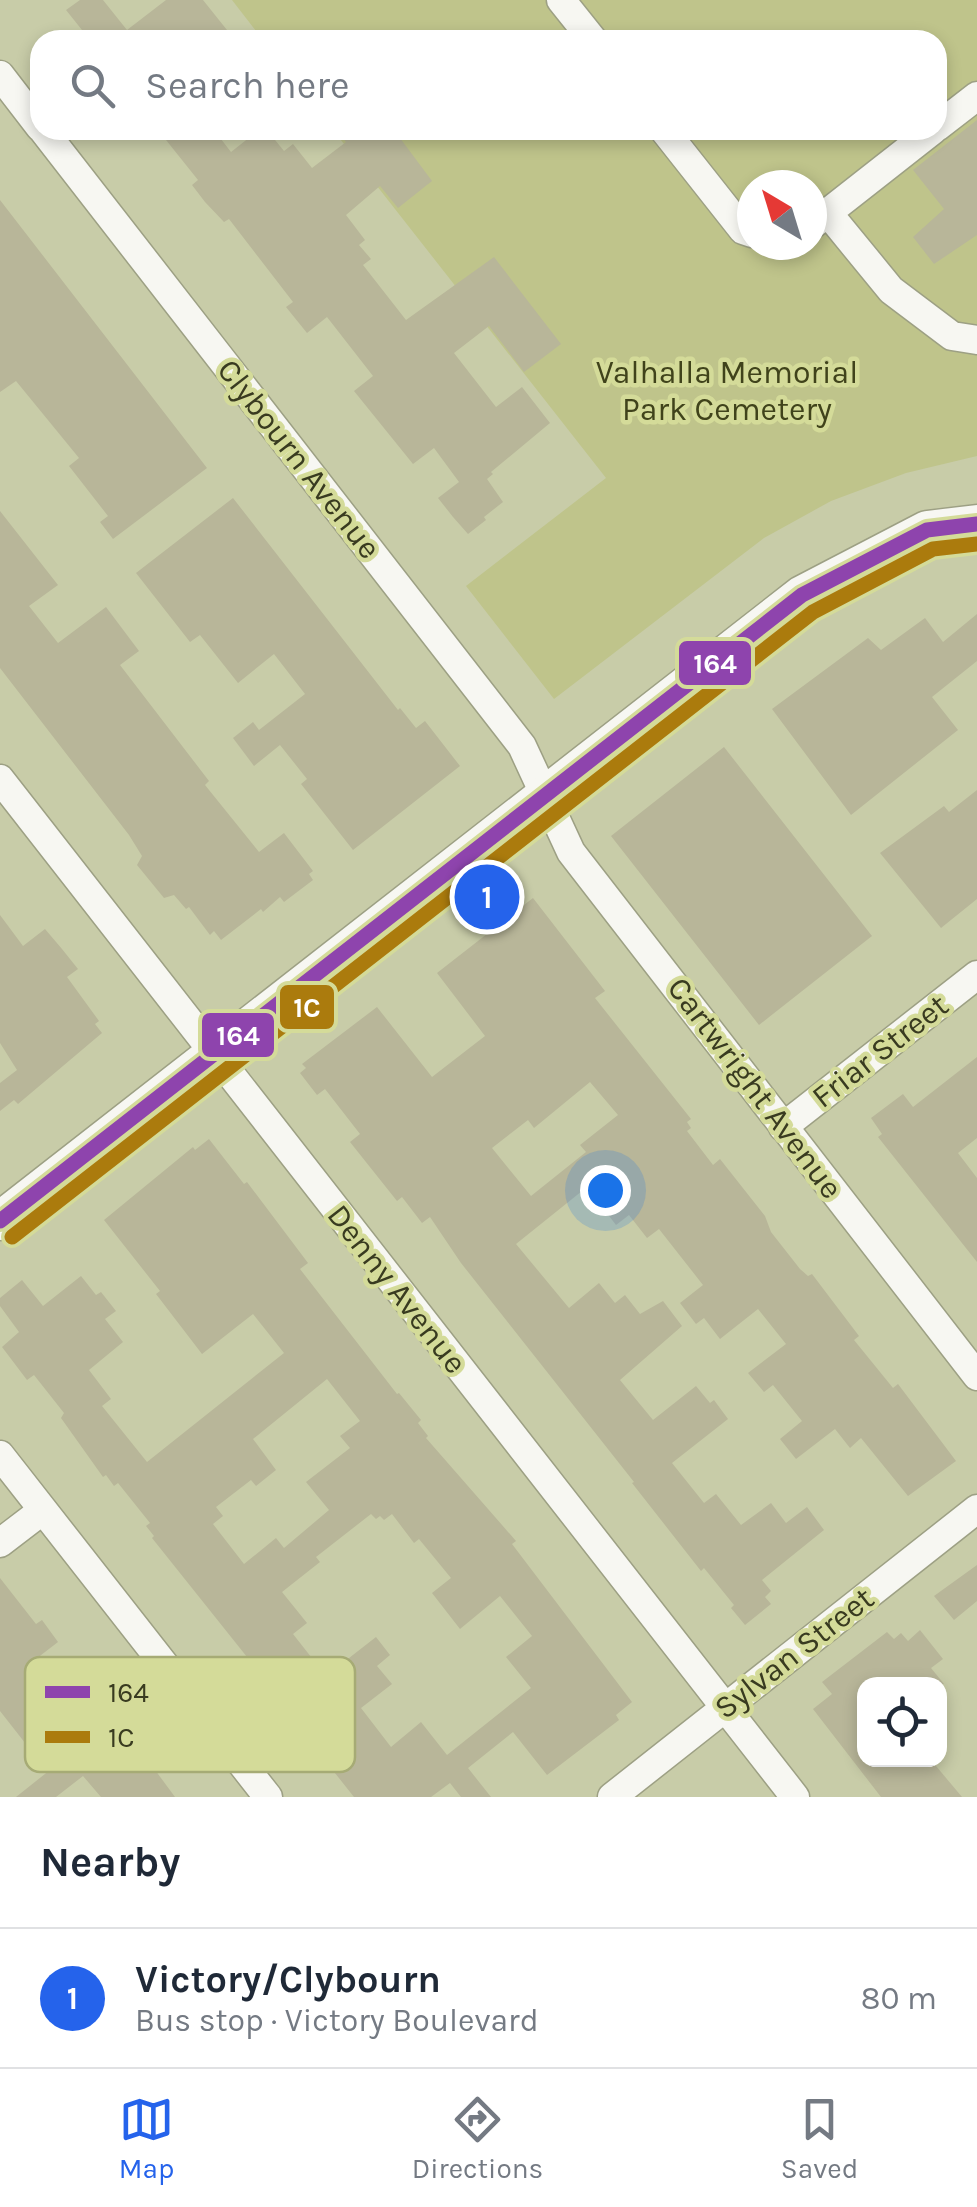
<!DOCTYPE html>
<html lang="en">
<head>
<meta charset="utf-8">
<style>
  :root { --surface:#fff; --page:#f2f2f3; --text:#1f2937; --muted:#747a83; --line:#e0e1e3; --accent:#2563eb }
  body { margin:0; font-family:Karla,sans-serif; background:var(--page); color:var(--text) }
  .controls { position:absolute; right:30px; bottom:30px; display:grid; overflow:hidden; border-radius:20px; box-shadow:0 5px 15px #0003 }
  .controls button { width:90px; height:90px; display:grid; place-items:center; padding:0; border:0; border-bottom:2px solid var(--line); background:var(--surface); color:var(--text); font:50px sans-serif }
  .compass { position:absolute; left:737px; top:170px; width:90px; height:90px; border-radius:50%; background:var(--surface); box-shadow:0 5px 15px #0003; rotate:322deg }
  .you { position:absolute; left:605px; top:1190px; width:35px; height:35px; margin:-25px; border:8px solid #fff; border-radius:50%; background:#1a73e8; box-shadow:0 0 0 15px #1a73e833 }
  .badge { display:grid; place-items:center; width:65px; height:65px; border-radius:50%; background:var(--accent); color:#fff; font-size:32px; font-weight:700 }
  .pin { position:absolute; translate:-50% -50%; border:5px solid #fff; box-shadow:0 2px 10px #0006 }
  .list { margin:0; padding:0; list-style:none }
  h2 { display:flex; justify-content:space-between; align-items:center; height:130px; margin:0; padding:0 40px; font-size:42px }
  h2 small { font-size:32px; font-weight:400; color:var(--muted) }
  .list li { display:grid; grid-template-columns:65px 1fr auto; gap:30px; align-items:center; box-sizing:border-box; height:140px; padding:0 40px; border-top:2px solid var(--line) }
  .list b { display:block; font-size:38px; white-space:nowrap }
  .list p { margin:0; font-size:32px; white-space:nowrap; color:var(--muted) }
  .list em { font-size:32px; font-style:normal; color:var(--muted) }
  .icon { flex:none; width:55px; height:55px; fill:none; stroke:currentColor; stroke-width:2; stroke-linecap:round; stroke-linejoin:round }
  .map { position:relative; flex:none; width:977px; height:1797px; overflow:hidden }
  .search { position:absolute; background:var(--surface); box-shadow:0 5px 15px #0003; left:30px; right:30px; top:30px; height:110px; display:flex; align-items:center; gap:25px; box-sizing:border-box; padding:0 35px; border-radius:30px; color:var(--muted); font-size:38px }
  .sheet { height:270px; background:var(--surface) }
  nav { display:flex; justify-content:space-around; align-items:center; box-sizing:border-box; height:140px; border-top:2px solid var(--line); background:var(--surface); font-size:28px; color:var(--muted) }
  nav a { display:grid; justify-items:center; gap:5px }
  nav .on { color:var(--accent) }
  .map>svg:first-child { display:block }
  .green { fill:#bfc48b; fill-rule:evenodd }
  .building { fill:#b8b699; fill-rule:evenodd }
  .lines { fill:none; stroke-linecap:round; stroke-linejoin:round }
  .minor-casing { stroke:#9da084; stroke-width:31 }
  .major-casing { stroke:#9da084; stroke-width:41 }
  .minor { stroke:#f7f7f2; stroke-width:28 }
  .major { stroke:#f7f7f2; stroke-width:38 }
  .bus-1-casing { stroke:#d4db99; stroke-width:22 }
  .bus-2-casing { stroke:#d4db99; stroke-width:22 }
  .bus-1 { stroke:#8e44ad; stroke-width:15 }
  .bus-2 { stroke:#ab7b0d; stroke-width:15 }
  .labels { text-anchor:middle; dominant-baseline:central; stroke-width:9; stroke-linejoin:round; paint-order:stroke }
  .park-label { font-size:32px; fill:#40431b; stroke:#d4db99 }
  .street-label { font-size:32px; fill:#393b20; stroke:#d4db99 }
  .key { fill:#d4db99; stroke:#a6ab75; stroke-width:2.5 }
  .key-label { font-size:28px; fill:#393b20 }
  .line-badge { stroke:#d4db99; stroke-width:4 }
  .badge-label { font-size:28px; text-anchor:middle; font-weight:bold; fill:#fff }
</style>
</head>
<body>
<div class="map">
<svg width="977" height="1797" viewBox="0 0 977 1797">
  <rect width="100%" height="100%" fill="#c8cca8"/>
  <path class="green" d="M232,0h745v456l-71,17 -75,28 -67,37 -210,161 -88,-113 140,-108 -273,-348h604v-90h-674zM752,185h60v60h-60z"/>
  <path class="building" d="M80,0h23l24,30 39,-30h37l32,40h-145l-24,-30z
    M977,120v115l-43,29 -21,-27 31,-28 -31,-39z
    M158,130h56l17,22 28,-22h8l17,21 9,-7 19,24 34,-26 -9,-12h57l38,51 -34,27 -18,-22 -34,29 19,25 -6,5 12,14 -8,6 43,55 88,-63 67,87 -37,28 -35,-46 -35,27 42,54 26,-20 28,36 -59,49 2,2 -6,5 16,23 -19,15 2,3 -18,14 -15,-17 -15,-19 21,-16 -25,-34 -21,16 -59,-73 19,-15 -46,-59 -20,16 -21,-26 7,-5 -64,-83 -5,3 -19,-20 -13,-17 6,-5z
    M0,200l207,268 -94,71 -13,-17 8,-6 -39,-50 10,-8 -63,-77 -16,11z
    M233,498l165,212 2,-2 16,20 9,-7 35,45 -107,84 -52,-66 6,-5 -27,-34 -26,21 -21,-28 20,-16 6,8 46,-36 -31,-40 -36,29 -38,-48 -10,7 -54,-69z
    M0,511l58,74 -29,21 29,37 48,-36 33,44 -19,14 89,116 -4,4 54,67 25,-19 29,38 -4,3 4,6 -29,22 -4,-5 -17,15 -2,-3 -40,31 -7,-9 -4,4 -21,-28 -3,2 -12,-14 -10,3 -27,-33 5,-9 -13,-21 -129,-167z
    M977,614v47l-45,36 26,33 -107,85 -79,-106 96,-71 13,12 44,-32 18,24z
    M724,747l148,189 -113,89 -148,-189z
    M977,790v109l-36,29 -61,-75 64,-47 5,6z
    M533,898l72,93 -10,7 96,121 -4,3 4,6 -4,3 26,34 7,-6 45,57 6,16 29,37 8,7 4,-2 47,62 -5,4 39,48 5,-4 58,77 -48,35 -47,-58 -11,10 -15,-19 -39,30 -16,-20 22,-18 -29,-36 -9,7 -16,-19 38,-29 -28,-35 -38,30 -16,-21 -8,6 -16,-21 23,-18 -44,-56 -12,9 -18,-23 -13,10 -29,-38 -71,57 53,64 30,-25 16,20 10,-8 15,19 23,-13 19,25 -62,54 33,40 43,-34 14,17 4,-3 14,19 -56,44 32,40 12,-9 25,31 30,-22 15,20 21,-16 17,23 -62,50 9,11 -6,6 6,7 -26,21 -14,-17 3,-3 -30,-37 -3,3 -69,-88 2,-1 -173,-219 -31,-46 -8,6 -20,-26 -5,4 -47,-59 10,-8 -35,-45 -8,6 -17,-22 6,-5 -4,-4 75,-57 55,70 53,-41 -48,-63zM590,1082l28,33 -38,30 6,7 -55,44 -39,-48 36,-28 6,8z
    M0,915l23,31 22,-17 17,20 16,20 -11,8 32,44 -4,3 7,9 -84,71 -4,-4 -14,11v-28l17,-13 -17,-27z
    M977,1057v81l-19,15 19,25v84l-99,-125 4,-3 -11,-16 32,-24 10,13z
    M209,1139l35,45 3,-2 61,81 -8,6 97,125 2,-1 22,27 -3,3 10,13 -2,2 90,103 -4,3 120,158 -16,13 3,5 -72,55 -34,-43 -45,36 23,29h-30l-11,-14 -19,14h-77l-31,-39 3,-2 -174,-218 2,-2 -8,-10 4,-3 -32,-40 -4,3 -8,-11 -3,2 -42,-59 3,-5 -30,-38 -7,5 -25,-33 17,-15 -19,-26v-8l22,-18 21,26 38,-30 15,19 5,-3 15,19 -11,8 18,23 -34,28 22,29 -9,7 45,56 137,-109 -31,-39 -51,40 -46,-60 4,-3 -56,-71 89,-73 2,3zM327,1379l33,42 -20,15 10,12 -44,34 23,28 -45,38 -8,-10 -32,26 -31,-40 10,-8 -7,-9 35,-27 5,6 20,-16 -23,-31zM371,1514l5,5 4,-3 4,4 8,-6 22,29 5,-4 32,39 -19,15 28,36 40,-33 32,40 -26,21 25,31 -84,67 -26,-33 -30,25 -30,-39 31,-24 -15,-18 13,-11 -14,-18 -50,39 -33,-42 14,-11 -25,-31 38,-30 -4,-5z
    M977,1565v36l-23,19 -20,-24z
    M0,1578l36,46 6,-4 16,22 -26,20 38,49 26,-21 79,107h-74l-18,-21 -27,21h-40l44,-35h-20l-40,-51z
    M920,1630l23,29 -12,9 13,16h-80v76h67l31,37h-81l-68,-88 19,-15 -10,-12 65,-50 7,7 7,-6 7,8z"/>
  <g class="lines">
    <g class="minor-casing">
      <path id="minor" d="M561,0l32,40
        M0,75l40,52
        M937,127l40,-31
        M43,130l479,616 49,106 406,524
        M664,130l79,100 9,3
        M828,213l63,77 61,46 25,4
        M812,225l121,-95
        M0,779l795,1018
        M783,1127l194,-152
        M0,1455l268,342
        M0,1543l43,-33
        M612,1797l365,-288"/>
    </g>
    <g class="major-casing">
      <path id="major" d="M0,1221l802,-626 125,-65 50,-6"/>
    </g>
    <use href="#minor" class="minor"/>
    <use href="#major" class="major"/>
    <g class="bus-1-casing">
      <path id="bus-1" d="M0,1221l802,-626 125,-65 50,-6"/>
    </g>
    <g class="bus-2-casing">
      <path id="bus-2" d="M12,1237l801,-625 120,-63 44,-5"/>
    </g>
    <use href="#bus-1" class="bus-1"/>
    <use href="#bus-2" class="bus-2"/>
  </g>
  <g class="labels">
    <g class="park-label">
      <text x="727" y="372">Valhalla Memorial<tspan x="727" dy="37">Park Cemetery</tspan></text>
    </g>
    <g class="street-label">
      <text transform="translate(299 459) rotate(52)">Clybourn Avenue</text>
      <text transform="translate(880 1051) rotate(-38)">Friar Street</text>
      <text transform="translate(755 1088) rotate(53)">Cartwright Avenue</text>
      <text transform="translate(397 1289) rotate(52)">Denny Avenue</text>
      <text transform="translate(794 1653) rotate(-38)">Sylvan Street</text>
    </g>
  </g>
  <rect x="25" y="1657" width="330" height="115" rx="15" class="key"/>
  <rect x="45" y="1686" width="45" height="12" fill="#8e44ad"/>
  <rect x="45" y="1731" width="45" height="12" fill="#ab7b0d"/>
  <g class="key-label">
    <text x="108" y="1702">164</text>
    <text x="108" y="1747">1C</text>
  </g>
  <g class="line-badge">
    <rect x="677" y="639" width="76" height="48" rx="10" fill="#8e44ad"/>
    <rect x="278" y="983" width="58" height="48" rx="10" fill="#ab7b0d"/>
    <rect x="200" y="1011" width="76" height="48" rx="10" fill="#8e44ad"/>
  </g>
  <g class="badge-label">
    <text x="715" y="673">164</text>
    <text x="307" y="1017">1C</text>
    <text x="238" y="1045">164</text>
  </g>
</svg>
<div class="controls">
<button><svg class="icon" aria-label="locate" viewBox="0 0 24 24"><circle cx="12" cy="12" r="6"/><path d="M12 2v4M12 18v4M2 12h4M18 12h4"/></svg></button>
</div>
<svg class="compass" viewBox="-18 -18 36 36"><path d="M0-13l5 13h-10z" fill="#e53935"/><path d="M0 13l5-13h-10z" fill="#747a83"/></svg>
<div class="you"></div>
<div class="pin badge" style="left:487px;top:897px">1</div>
<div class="search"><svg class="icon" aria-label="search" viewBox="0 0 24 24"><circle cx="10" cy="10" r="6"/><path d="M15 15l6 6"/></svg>Search here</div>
</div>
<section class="sheet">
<h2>Nearby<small></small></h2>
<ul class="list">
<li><span class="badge">1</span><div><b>Victory/Clybourn</b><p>Bus stop · Victory Boulevard</p></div><em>80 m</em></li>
</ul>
</section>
<nav>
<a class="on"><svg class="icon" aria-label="map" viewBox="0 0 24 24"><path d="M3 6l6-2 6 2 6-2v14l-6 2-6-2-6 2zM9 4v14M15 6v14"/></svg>Map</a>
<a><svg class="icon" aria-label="directions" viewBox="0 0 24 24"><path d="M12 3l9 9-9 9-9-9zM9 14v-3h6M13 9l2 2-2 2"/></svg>Directions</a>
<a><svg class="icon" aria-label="saved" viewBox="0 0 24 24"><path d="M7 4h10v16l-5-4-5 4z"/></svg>Saved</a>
</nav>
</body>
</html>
